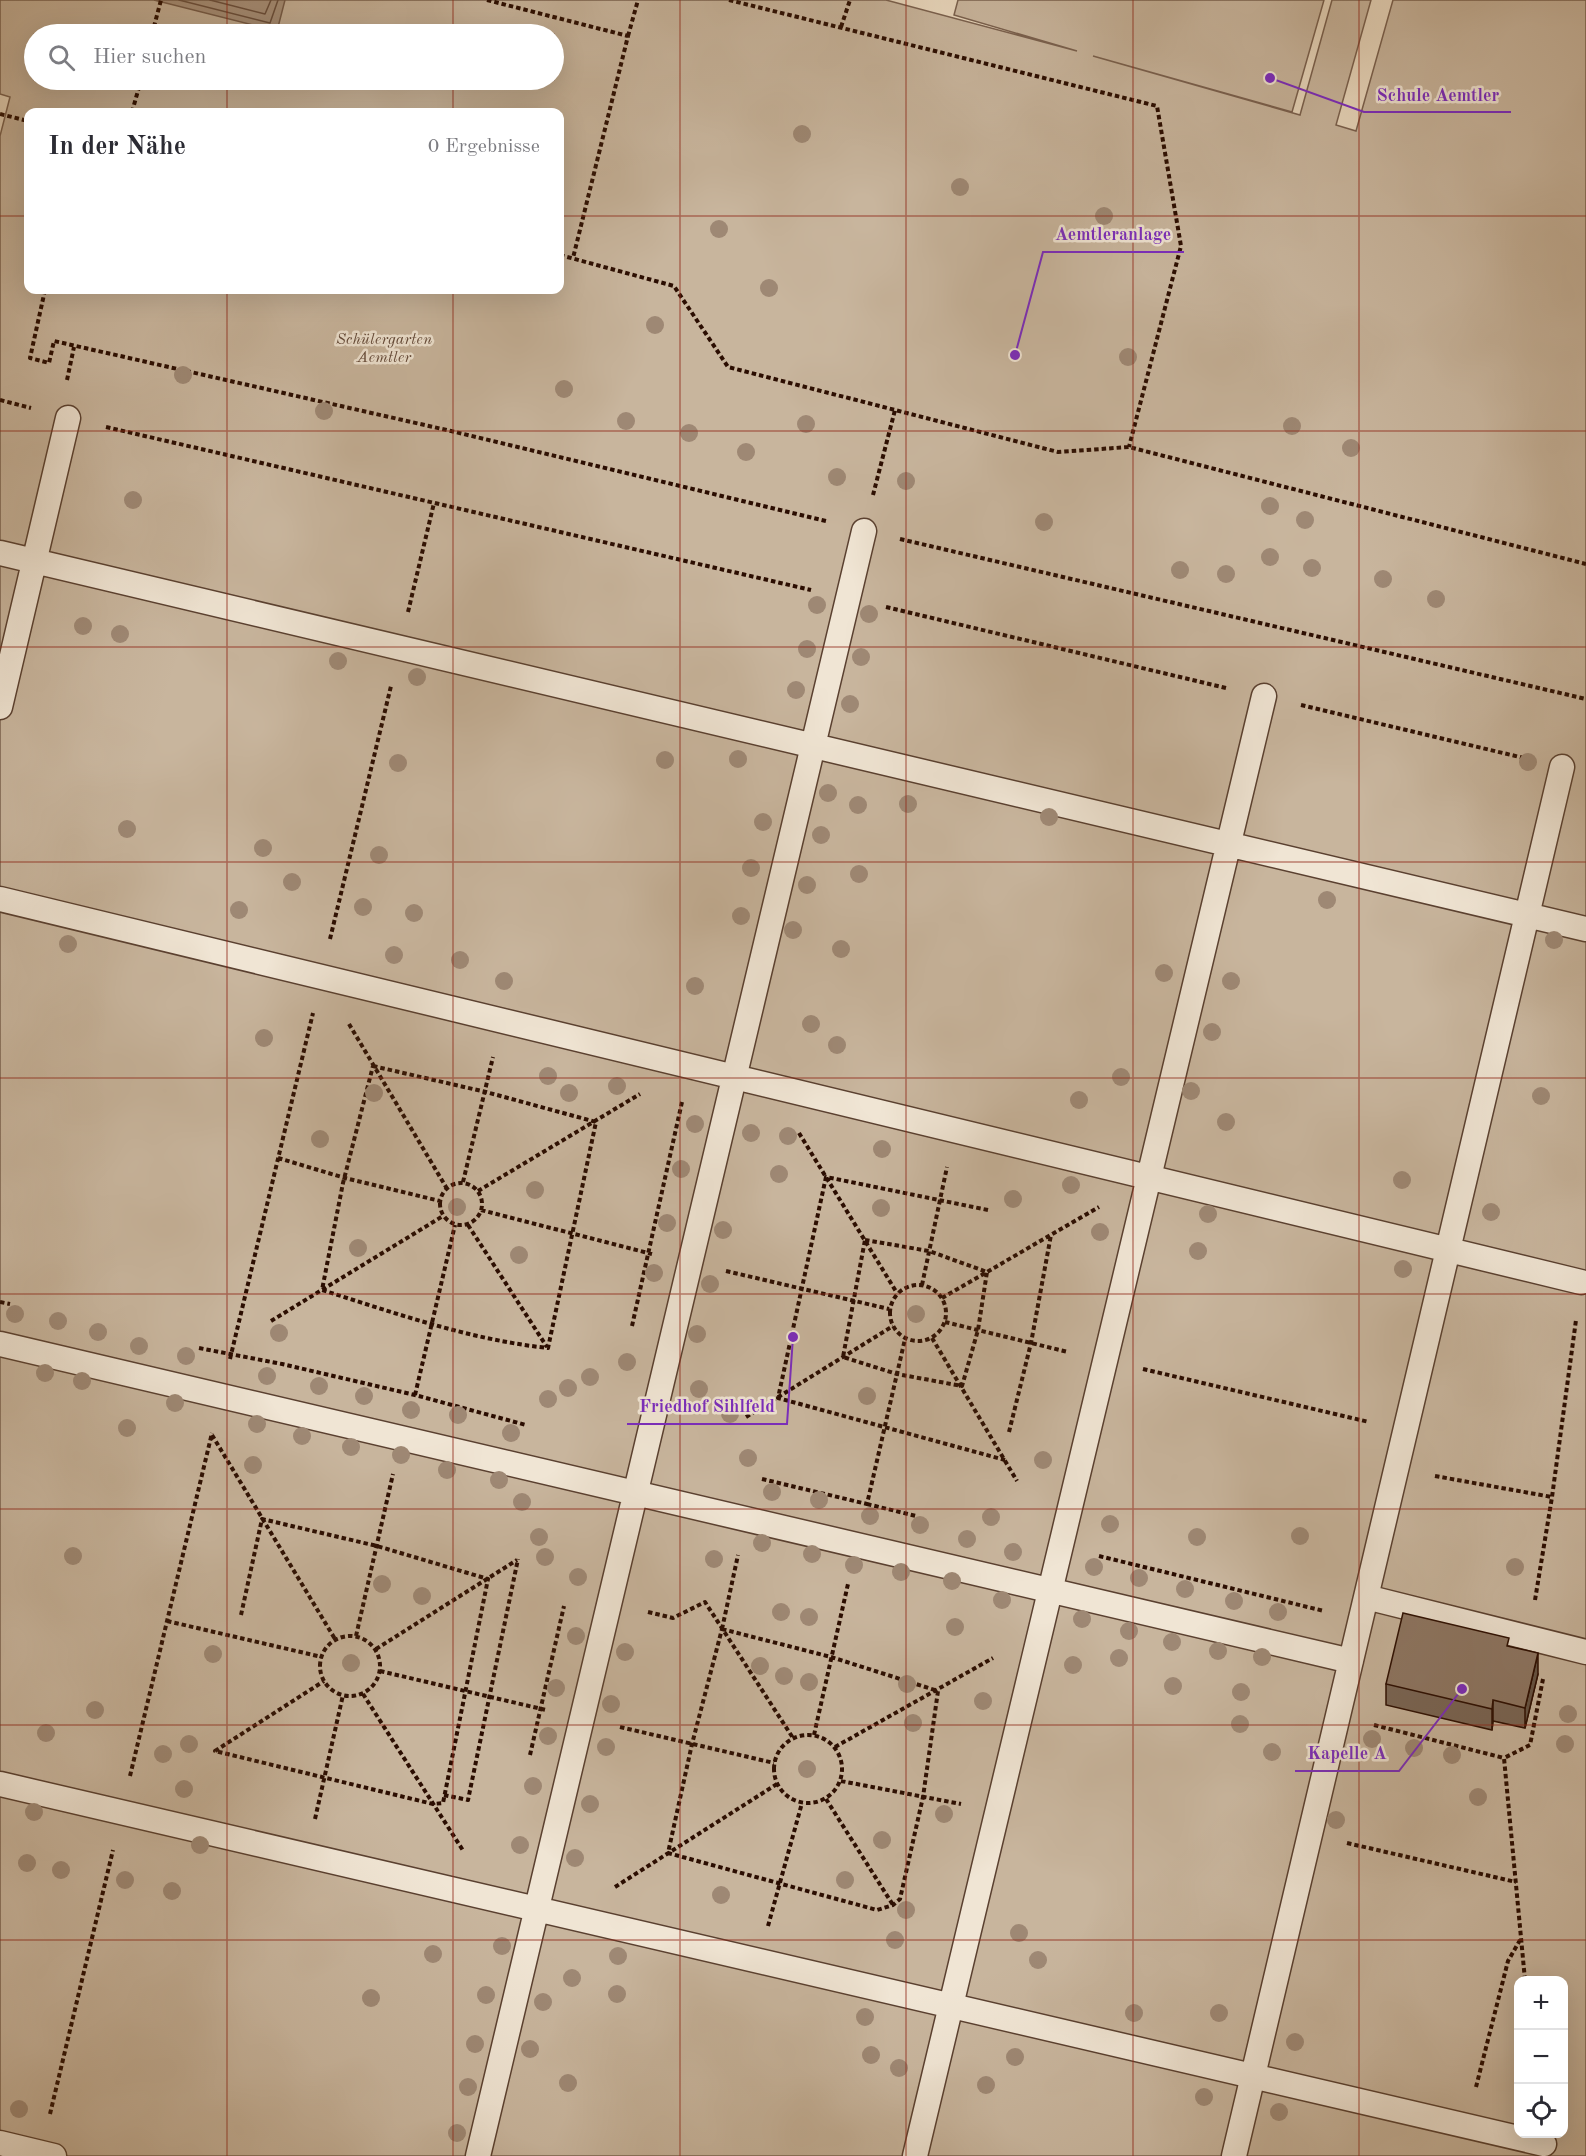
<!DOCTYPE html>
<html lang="de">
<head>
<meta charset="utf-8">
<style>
  :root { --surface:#fff; --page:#f2f2f3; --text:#2b2b33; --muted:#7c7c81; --line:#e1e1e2 }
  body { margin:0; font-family:"Old Standard TT",serif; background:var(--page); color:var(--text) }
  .controls { position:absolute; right:18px; bottom:18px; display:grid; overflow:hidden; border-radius:12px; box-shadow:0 6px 24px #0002 }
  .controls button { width:54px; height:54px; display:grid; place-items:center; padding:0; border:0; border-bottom:2px solid var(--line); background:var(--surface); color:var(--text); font:30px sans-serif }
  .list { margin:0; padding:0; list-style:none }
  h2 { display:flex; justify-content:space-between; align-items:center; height:78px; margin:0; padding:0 24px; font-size:26px }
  h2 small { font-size:20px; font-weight:400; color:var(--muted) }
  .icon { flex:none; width:33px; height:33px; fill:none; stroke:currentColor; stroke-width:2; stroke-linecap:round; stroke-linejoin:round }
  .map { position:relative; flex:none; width:1586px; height:2156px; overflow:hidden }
  .search { position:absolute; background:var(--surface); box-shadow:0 6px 24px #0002; left:24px; top:24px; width:540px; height:66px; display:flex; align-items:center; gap:15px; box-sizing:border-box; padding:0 21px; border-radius:33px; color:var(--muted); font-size:22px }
  .panel { position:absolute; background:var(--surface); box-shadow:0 6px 24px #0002; left:24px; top:108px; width:540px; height:186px; border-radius:12px }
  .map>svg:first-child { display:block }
  .green { fill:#c8b59d; stroke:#7a614f; stroke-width:1.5; fill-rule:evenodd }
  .water { fill:#a8927d; stroke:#765d4b; stroke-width:1.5 }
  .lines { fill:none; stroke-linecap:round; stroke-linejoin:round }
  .shore { stroke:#6a503f; stroke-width:1.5 }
  .service-casing { stroke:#5a4030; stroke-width:27 }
  .path { stroke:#2b0d01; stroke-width:4; stroke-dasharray:4.5 3; stroke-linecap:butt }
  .service { stroke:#f0e5d4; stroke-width:24 }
  .tree { fill:#9e8874 }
  .wall { fill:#796555; stroke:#2b0d01; stroke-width:1.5 }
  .shaded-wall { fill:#635345; stroke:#2b0d01; stroke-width:1.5 }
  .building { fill:#8d7663; stroke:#2b0d01; stroke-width:1.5 }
  .grid { fill:none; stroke:#8f2418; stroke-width:1.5; stroke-opacity:0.55 }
  .labels { text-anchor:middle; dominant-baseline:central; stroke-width:5; stroke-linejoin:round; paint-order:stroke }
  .park-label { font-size:16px; font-style:italic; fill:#624838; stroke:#f0e5d4 }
  .leader { fill:none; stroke:#7b2cbf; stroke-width:2 }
  .callout-dot { fill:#7b2cbf; stroke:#f0e5d4; stroke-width:2 }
  .callout-label { font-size:18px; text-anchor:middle; font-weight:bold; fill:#7b2cbf; stroke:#f0e5d4; stroke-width:5; stroke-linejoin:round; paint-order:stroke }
</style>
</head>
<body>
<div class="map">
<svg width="1586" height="2156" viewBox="0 0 1586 2156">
  <rect width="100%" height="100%" fill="#e8d7bd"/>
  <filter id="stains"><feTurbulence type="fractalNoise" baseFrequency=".00333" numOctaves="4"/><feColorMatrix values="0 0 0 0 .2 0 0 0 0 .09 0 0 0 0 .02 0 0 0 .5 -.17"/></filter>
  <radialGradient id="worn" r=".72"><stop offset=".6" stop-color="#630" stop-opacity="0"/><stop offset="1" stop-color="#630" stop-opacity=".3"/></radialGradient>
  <path class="green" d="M0,0h886l191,51 -123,-36 4,-15h366l-32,112 -199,-56 207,59 32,-115h39l-35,125 20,6 37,-131h193v2156h-1586v-2020l10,-39 -10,-3zM34,34h520v46h-520zM28,112h532v178h-532zM1518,1980h46v154h-46z"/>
  <path class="water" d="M154,0h131l-8,31z"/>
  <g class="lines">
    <path class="shore" d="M179,0l91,23 8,-23
      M210,0l55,14 6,-14"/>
    <g class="service-casing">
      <path id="service" d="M0,553l1586,376
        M0,707l68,-289
        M0,899l1581,383
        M0,1344l1351,317
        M1366,1597l220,55
        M0,1784l1544,360
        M0,2143l54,13
        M478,2156l386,-1625
        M915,2156l349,-1460
        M1234,2156l328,-1389"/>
    </g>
    <path class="path" d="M487,0l141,36 -55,222
      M729,0l428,106 24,140 -52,201
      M841,27l9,-27
      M152,34l9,-34
      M628,36l10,-36
      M132,112l9,-32
      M0,114l28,7
      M560,255l114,31 54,81 330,85 71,-5 457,117
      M45,290l-15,68 19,5 5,-22 397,90 375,90
      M67,380l7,-33
      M0,400l31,8
      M106,427l705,163
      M873,495l22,-85
      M900,539l686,160
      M886,607l340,81
      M408,612l26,-109
      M1301,705l223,53
      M330,939l61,-253
      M349,1024l97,163
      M373,1066l113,26 110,30 -48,226c-77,-8 -153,-35 -226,-58l21,-107z
      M799,1133l98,160
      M278,1158l67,20 95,23
      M463,1182l30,-125
      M440 1204a21 21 0 1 1 42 0a21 21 0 1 1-42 0Z
      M478,1191l162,-97
      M481,1210l171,44
      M988,1210l-162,-33 -48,221 227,62
      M468,1225l79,122
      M865,1240l64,11 58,21 -9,58 -16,56 -65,-12 -54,-17z
      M726,1271l163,38
      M890 1313a28 28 0 1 1 56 0a28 28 0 1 1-56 0Z
      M922,1285l25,-118
      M942,1298l157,-91
      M0,1302l10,2
      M271,1321l172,-105
      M945,1322l123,30
      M632,1326l50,-224
      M932,1338l85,143
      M199,1348l83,16 133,31 111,30
      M230,1359l83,-346
      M1143,1369l226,53
      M415,1395l40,-170
      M746,1417l147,-91
      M1009,1432l22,-89 20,-108
      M212,1435l123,204
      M1435,1476l117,21
      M762,1479l105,25 38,-165
      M867,1504l49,12
      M1099,1556l225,55
      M1535,1600l17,-103 24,-177
      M648,1612l25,6 32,-16 88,136
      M241,1615l21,-96 115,27 111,33 -45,224 -10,1 -218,-53 109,-70
      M167,1621l155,36
      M722,1629l109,28 107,34 -15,106 -23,102 -7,6 -16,5 -209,-57 24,-109z
      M722,1629l16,-74
      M320 1666a30 30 0 1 1 60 0a30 30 0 1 1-60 0Z
      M356,1636l37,-162
      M376,1649l141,-89
      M380,1671l166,39
      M363,1694l101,158
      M1374,1725l130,33
      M620,1727l154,36
      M774 1769a34 34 0 1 1 68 0a34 34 0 1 1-68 0Z
      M814,1735l34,-151
      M835,1747l158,-89
      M530,1755l34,-149
      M130,1776l82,-343
      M841,1781l120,23
      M444,1795l24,5 50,-241
      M826,1799l67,106
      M315,1819l28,-124
      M1347,1843l169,39
      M615,1887l162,-103
      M768,1926l34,-123
      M1525,1980l-21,-222 26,-13 13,-66
      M1476,2087l32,-126 12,-21
      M50,2114l63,-264"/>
    <use href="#service" class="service"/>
  </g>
  <g class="tree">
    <circle cx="802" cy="134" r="9"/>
    <circle cx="960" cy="187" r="9"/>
    <circle cx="1104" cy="216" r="9"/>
    <circle cx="719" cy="229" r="9"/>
    <circle cx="769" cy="288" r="9"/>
    <circle cx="655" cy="325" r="9"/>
    <circle cx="1128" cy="357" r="9"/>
    <circle cx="183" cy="375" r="9"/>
    <circle cx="564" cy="389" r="9"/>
    <circle cx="324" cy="411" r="9"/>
    <circle cx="626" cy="421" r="9"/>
    <circle cx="806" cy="424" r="9"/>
    <circle cx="1292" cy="426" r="9"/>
    <circle cx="689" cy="433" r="9"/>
    <circle cx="1351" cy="448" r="9"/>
    <circle cx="746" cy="452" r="9"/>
    <circle cx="837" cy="477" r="9"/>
    <circle cx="906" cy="481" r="9"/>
    <circle cx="133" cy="500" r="9"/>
    <circle cx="1270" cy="506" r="9"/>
    <circle cx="1305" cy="520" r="9"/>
    <circle cx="1044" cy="522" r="9"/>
    <circle cx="1270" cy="557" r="9"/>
    <circle cx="1312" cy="568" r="9"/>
    <circle cx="1180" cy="570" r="9"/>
    <circle cx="1226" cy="574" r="9"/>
    <circle cx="1383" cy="579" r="9"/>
    <circle cx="1436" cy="599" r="9"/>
    <circle cx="817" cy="605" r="9"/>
    <circle cx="869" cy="614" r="9"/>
    <circle cx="83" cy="626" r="9"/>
    <circle cx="120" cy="634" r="9"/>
    <circle cx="807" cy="649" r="9"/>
    <circle cx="861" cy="657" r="9"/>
    <circle cx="338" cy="661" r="9"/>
    <circle cx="417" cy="677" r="9"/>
    <circle cx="796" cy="690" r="9"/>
    <circle cx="850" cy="704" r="9"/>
    <circle cx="738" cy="759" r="9"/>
    <circle cx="665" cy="760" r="9"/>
    <circle cx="1528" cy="762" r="9"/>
    <circle cx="398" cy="763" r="9"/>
    <circle cx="828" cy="793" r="9"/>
    <circle cx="908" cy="804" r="9"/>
    <circle cx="858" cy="805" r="9"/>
    <circle cx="1049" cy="817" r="9"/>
    <circle cx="763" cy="822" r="9"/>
    <circle cx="127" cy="829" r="9"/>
    <circle cx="821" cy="835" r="9"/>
    <circle cx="263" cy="848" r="9"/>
    <circle cx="379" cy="855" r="9"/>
    <circle cx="751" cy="868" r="9"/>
    <circle cx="859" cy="874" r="9"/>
    <circle cx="292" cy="882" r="9"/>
    <circle cx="807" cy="885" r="9"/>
    <circle cx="1327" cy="900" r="9"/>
    <circle cx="363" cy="907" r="9"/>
    <circle cx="239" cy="910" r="9"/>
    <circle cx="414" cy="913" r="9"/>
    <circle cx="741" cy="916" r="9"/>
    <circle cx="793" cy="930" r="9"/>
    <circle cx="1554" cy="940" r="9"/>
    <circle cx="68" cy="944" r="9"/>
    <circle cx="841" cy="949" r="9"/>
    <circle cx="394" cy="955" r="9"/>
    <circle cx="460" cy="960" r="9"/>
    <circle cx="1164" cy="973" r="9"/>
    <circle cx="504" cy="981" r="9"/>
    <circle cx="1231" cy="981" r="9"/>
    <circle cx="695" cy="986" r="9"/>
    <circle cx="811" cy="1024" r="9"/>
    <circle cx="1212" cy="1032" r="9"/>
    <circle cx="264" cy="1038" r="9"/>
    <circle cx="837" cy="1045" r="9"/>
    <circle cx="548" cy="1076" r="9"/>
    <circle cx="1121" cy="1077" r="9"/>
    <circle cx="617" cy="1086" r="9"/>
    <circle cx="1191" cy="1091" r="9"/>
    <circle cx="374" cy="1093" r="9"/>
    <circle cx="569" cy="1093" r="9"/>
    <circle cx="1541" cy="1096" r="9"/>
    <circle cx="1079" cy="1100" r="9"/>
    <circle cx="1226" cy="1122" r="9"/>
    <circle cx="695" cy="1124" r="9"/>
    <circle cx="751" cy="1133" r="9"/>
    <circle cx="788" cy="1136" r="9"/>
    <circle cx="320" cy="1139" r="9"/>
    <circle cx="882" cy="1149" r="9"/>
    <circle cx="681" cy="1169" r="9"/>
    <circle cx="779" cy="1174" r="9"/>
    <circle cx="1402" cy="1180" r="9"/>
    <circle cx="1071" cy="1185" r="9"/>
    <circle cx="535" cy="1190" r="9"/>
    <circle cx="1013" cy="1199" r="9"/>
    <circle cx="457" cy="1207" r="9"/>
    <circle cx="881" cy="1208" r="9"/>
    <circle cx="1491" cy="1212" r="9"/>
    <circle cx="1208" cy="1214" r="9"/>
    <circle cx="667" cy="1223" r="9"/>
    <circle cx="723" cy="1230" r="9"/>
    <circle cx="1100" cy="1232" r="9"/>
    <circle cx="358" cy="1248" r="9"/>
    <circle cx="1198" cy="1251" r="9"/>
    <circle cx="519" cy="1255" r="9"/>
    <circle cx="1403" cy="1269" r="9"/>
    <circle cx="654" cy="1273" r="9"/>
    <circle cx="710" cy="1284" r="9"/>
    <circle cx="15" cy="1314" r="9"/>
    <circle cx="916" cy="1314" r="9"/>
    <circle cx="58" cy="1321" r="9"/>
    <circle cx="98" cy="1332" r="9"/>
    <circle cx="279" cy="1333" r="9"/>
    <circle cx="697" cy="1334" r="9"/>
    <circle cx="139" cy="1346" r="9"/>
    <circle cx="186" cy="1356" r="9"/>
    <circle cx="627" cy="1362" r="9"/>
    <circle cx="45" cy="1373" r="9"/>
    <circle cx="267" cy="1376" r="9"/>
    <circle cx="590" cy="1377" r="9"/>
    <circle cx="82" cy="1381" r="9"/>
    <circle cx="319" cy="1386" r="9"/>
    <circle cx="568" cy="1388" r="9"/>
    <circle cx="699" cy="1389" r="9"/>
    <circle cx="364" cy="1396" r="9"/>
    <circle cx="867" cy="1396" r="9"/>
    <circle cx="548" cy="1399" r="9"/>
    <circle cx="175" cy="1403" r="9"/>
    <circle cx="411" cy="1410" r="9"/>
    <circle cx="730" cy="1414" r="9"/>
    <circle cx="458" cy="1415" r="9"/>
    <circle cx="257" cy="1424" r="9"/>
    <circle cx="127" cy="1428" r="9"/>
    <circle cx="511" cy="1433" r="9"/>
    <circle cx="302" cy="1436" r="9"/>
    <circle cx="351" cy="1447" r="9"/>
    <circle cx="401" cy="1455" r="9"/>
    <circle cx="748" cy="1458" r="9"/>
    <circle cx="1043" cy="1460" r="9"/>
    <circle cx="253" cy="1465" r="9"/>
    <circle cx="447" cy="1470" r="9"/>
    <circle cx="499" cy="1480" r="9"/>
    <circle cx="772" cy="1492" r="9"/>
    <circle cx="819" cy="1500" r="9"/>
    <circle cx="522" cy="1502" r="9"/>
    <circle cx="870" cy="1516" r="9"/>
    <circle cx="991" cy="1517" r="9"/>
    <circle cx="1110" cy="1524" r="9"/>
    <circle cx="920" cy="1525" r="9"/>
    <circle cx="1300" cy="1536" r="9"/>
    <circle cx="539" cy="1537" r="9"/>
    <circle cx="1197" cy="1537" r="9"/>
    <circle cx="967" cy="1539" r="9"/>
    <circle cx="762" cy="1543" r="9"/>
    <circle cx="1013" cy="1552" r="9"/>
    <circle cx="812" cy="1554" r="9"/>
    <circle cx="73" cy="1556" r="9"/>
    <circle cx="545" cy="1557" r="9"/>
    <circle cx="714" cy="1559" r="9"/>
    <circle cx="854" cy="1565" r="9"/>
    <circle cx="1094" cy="1567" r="9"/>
    <circle cx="1515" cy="1567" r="9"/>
    <circle cx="901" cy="1572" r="9"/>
    <circle cx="578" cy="1577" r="9"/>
    <circle cx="1139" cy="1578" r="9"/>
    <circle cx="952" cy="1581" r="9"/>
    <circle cx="382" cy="1584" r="9"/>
    <circle cx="1185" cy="1589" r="9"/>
    <circle cx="422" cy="1596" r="9"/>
    <circle cx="1002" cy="1600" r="9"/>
    <circle cx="1234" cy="1601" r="9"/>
    <circle cx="781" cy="1612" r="9"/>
    <circle cx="1278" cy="1612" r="9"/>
    <circle cx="809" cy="1617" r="9"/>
    <circle cx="1082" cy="1619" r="9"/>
    <circle cx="955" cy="1627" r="9"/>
    <circle cx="1129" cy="1631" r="9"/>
    <circle cx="576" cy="1636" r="9"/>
    <circle cx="1172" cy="1642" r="9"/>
    <circle cx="1218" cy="1651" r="9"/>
    <circle cx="625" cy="1652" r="9"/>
    <circle cx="213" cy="1654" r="9"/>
    <circle cx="1262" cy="1657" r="9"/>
    <circle cx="1119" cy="1658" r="9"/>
    <circle cx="351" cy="1663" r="9"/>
    <circle cx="1073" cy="1665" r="9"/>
    <circle cx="760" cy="1666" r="9"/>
    <circle cx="784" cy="1676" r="9"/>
    <circle cx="809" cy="1682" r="9"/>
    <circle cx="907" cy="1684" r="9"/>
    <circle cx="1173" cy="1686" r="9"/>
    <circle cx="556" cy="1688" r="9"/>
    <circle cx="1241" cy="1692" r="9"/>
    <circle cx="983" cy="1701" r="9"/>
    <circle cx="611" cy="1704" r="9"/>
    <circle cx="95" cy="1710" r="9"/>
    <circle cx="1568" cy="1714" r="9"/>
    <circle cx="913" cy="1723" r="9"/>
    <circle cx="1240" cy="1724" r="9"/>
    <circle cx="46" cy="1733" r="9"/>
    <circle cx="548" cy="1736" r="9"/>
    <circle cx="1372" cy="1739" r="9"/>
    <circle cx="189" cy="1744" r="9"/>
    <circle cx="1565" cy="1744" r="9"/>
    <circle cx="606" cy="1747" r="9"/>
    <circle cx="1414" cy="1748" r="9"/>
    <circle cx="1272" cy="1752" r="9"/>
    <circle cx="163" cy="1754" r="9"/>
    <circle cx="1452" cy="1755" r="9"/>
    <circle cx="807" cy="1769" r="9"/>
    <circle cx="533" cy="1786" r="9"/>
    <circle cx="184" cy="1789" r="9"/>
    <circle cx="1478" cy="1797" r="9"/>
    <circle cx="590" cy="1804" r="9"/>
    <circle cx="34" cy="1812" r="9"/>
    <circle cx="944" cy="1814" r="9"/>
    <circle cx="1336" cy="1820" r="9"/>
    <circle cx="882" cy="1840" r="9"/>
    <circle cx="200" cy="1845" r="9"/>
    <circle cx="520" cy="1845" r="9"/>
    <circle cx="575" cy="1858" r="9"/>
    <circle cx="27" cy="1863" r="9"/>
    <circle cx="61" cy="1870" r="9"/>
    <circle cx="125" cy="1880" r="9"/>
    <circle cx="845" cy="1880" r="9"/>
    <circle cx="172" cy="1891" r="9"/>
    <circle cx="721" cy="1895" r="9"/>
    <circle cx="906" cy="1910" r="9"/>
    <circle cx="1019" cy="1933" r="9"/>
    <circle cx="895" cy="1940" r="9"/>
    <circle cx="502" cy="1946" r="9"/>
    <circle cx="433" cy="1954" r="9"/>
    <circle cx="618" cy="1956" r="9"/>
    <circle cx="1038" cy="1960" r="9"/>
    <circle cx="572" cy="1978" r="9"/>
    <circle cx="617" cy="1994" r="9"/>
    <circle cx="486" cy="1995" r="9"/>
    <circle cx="371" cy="1998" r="9"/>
    <circle cx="543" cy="2002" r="9"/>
    <circle cx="1134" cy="2013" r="9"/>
    <circle cx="1219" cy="2013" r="9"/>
    <circle cx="865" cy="2017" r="9"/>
    <circle cx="1295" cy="2042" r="9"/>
    <circle cx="475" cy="2044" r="9"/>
    <circle cx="530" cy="2049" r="9"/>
    <circle cx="871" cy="2055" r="9"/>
    <circle cx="1015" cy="2057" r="9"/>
    <circle cx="899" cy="2068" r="9"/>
    <circle cx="568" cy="2083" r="9"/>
    <circle cx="986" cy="2085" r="9"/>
    <circle cx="468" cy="2087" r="9"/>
    <circle cx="1204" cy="2097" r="9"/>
    <circle cx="19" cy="2109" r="9"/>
    <circle cx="1279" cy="2112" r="9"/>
    <circle cx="457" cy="2133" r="9"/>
  </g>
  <path class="wall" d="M1509,1647l29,27 -13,54 -32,-7 -1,9 -106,-25v-21z"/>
  <path class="shaded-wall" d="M1538,1653v21l-13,54v-20z
    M1493,1700v21l-1,9v-21z"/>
  <path class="building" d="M1403,1613l106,25 -2,8 31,7 -13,55 -32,-8 -1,9 -106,-25z"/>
  <path class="grid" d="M227,0v34M453,0v34M680,0v2156M906,0v2156M1133,0v2156M1359,0v2156M227,80v32M453,80v32M0,216h28M560,216h1026M227,290v1866M453,290v1866M0,431h1586M0,647h1586M0,862h1586M0,1078h1586M0,1294h1586M0,1509h1586M0,1725h1586M0,1940h1586"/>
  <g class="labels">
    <g class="park-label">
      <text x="384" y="340">Schülergarten<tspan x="384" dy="18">Aemtler</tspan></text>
    </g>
  </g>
  <path class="leader" d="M1270 78L1364 112H1511M1015 355L1043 252H1184M793 1337L787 1424H627M1462 1689L1399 1771H1295"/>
  <g class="callout-dot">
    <circle cx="1270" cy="78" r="6"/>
    <circle cx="1015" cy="355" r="6"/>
    <circle cx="793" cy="1337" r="6"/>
    <circle cx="1462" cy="1689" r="6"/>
  </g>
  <g class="callout-label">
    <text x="1438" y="101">Schule Aemtler</text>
    <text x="1113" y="240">Aemtleranlage</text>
    <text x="707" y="1412">Friedhof Sihlfeld</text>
    <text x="1347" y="1759">Kapelle A</text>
  </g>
  <rect width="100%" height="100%" filter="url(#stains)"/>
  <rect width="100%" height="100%" fill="url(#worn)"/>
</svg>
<div class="controls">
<button>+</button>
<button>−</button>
<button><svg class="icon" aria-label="locate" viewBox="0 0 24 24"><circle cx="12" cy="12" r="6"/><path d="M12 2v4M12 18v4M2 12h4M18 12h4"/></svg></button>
</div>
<div class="search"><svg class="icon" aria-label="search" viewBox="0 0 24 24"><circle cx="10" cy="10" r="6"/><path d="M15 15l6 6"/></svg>Hier suchen</div>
<section class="panel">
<h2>In der Nähe<small>0 Ergebnisse</small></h2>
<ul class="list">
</ul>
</section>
</div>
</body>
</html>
